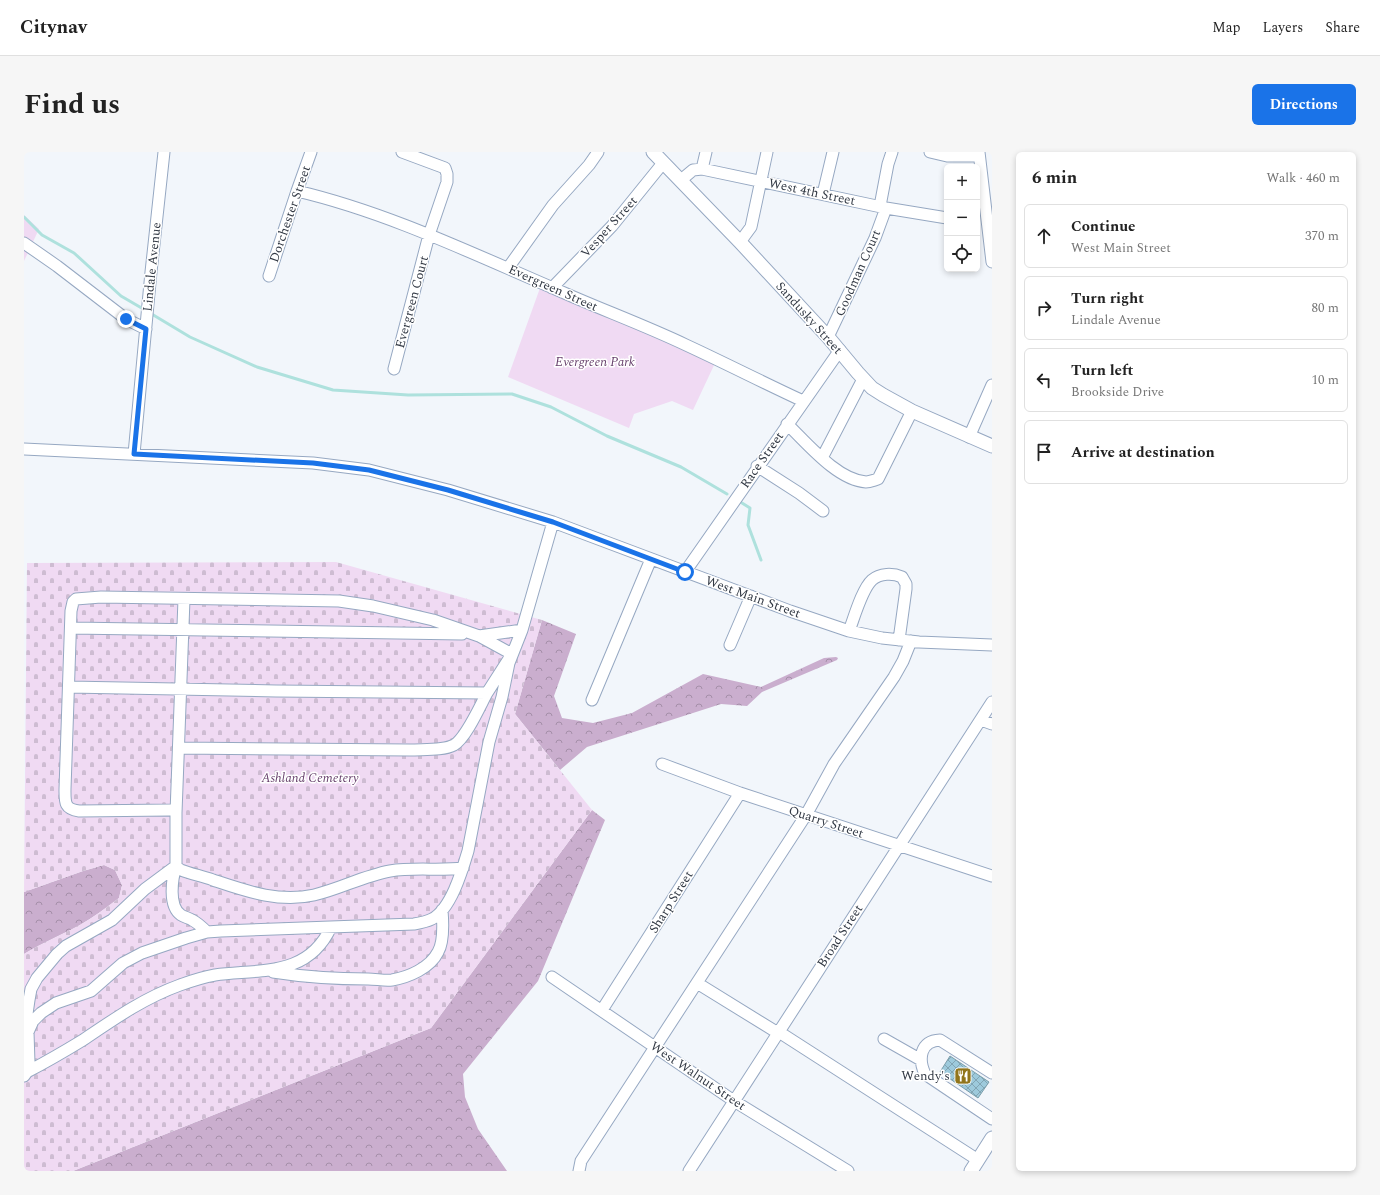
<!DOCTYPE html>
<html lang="en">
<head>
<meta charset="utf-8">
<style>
  :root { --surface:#fff; --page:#f6f6f6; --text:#222; --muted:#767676; --line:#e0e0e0; --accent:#1a73e8 }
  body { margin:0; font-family:Spectral,serif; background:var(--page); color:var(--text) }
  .controls { position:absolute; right:12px; top:12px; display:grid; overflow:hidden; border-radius:6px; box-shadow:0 2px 6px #0003 }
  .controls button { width:36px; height:36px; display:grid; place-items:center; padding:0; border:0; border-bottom:1px solid var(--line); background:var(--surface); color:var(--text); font:20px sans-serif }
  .stop { position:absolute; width:12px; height:12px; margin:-9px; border:3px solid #1a73e8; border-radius:50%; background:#fff }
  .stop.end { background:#1a73e8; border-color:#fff; box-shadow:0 1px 4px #0008 }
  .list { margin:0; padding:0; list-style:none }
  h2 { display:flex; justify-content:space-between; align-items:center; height:52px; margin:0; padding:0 16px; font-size:17px }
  h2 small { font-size:13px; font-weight:400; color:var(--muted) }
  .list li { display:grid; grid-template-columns:26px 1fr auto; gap:12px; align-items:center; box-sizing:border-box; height:64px; margin:0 8px 8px; padding:0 8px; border:1px solid var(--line); border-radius:6px }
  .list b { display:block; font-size:15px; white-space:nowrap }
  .list p { margin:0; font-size:13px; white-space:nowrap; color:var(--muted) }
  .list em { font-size:13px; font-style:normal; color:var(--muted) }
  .icon { flex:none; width:22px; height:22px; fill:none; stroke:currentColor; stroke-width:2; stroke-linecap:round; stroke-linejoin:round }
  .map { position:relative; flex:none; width:968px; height:1019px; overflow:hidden; border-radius:6px }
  header { display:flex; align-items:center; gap:24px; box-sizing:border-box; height:56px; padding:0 20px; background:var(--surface); border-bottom:1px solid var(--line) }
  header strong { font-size:19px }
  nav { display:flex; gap:22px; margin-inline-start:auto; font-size:14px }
  .intro { display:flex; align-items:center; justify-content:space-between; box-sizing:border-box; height:96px; padding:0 24px }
  h1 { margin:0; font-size:28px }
  .button { padding:10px 18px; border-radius:6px; background:var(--accent); color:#fff; font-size:14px; font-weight:700 }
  main { display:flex; gap:24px; padding:0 24px }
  aside { flex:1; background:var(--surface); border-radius:6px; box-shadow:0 2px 6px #0003 }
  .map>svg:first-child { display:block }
  .forest { fill:url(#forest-crowns) }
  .cemetery { fill:url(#cemetery-stones) }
  .park { fill:#f0daf3 }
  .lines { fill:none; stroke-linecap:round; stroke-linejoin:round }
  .stream { stroke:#aee1dd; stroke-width:3 }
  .building { fill:url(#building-cross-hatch); stroke:#7b9eab }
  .minor-casing { stroke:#96a8c2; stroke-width:13 }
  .major-casing { stroke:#96a8c2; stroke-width:15 }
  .minor { stroke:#fff; stroke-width:11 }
  .major { stroke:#fff; stroke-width:13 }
  .route { stroke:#1a73e8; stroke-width:5 }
  .labels { text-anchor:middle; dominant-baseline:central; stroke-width:3; stroke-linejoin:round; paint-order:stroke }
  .street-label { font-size:13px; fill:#333a45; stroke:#fff }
  .park-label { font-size:13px; font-style:italic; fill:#68426d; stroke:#fff }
  .poi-label { font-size:13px; fill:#333a45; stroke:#fff; text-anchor:end }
</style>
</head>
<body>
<header>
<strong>Citynav</strong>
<nav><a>Map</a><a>Layers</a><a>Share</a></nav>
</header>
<div class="intro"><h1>Find us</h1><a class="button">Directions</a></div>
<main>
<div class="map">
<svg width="968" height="1019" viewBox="0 0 968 1019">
  <defs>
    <pattern id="forest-crowns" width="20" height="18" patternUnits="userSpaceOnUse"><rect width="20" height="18" fill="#caaece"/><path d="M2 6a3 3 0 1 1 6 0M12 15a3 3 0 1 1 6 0" fill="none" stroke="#a58fa9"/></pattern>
    <pattern id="cemetery-stones" width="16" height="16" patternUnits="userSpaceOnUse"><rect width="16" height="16" fill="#f0daf3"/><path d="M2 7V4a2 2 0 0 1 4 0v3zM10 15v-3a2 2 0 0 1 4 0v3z" fill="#cebcd2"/></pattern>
    <pattern id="building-cross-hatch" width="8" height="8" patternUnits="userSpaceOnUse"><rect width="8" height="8" fill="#9dcadc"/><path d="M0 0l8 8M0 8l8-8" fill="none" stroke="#81a5b4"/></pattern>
  </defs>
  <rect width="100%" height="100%" fill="#f2f6fb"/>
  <path class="forest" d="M518,468l34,14 -22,62 8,22 31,5 39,-10 71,-39 58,13 63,-29 12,-1 2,1 -1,2 -75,32 -15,14 -26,-2 -134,43 -27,23 -45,-56z
    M568,658l13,10 -67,161 -75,93 2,23 13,32 29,42h-434l358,-143z
    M80,713l11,5 7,15 -3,13c-13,10 -25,19 -39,27 -19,10 -38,18 -56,29v-62l59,-21z"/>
  <path class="cemetery" d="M312,410l206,58 -27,94 77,96 -161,218 -358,143h-49v-217c18,-11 37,-19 56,-29 14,-8 26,-17 39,-27l3,-13 -7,-15 -11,-5 -21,6 -59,21 3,-329z"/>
  <path class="park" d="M0,63l15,14 -15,32z
    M516,136l176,73 -23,49 -21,-9 -38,13 -5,14 -121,-51z"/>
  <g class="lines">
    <path class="stream" d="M0,65l18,18 32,18 47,43 24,14
      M126,161l40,24 67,30 76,23 75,5 104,-1 39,13 56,29 74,31 46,27
      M718,351l8,5 -2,17 13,35"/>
  </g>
  <path class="building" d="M926,904l39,26 -11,16 -38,-26z"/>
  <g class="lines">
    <g class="minor-casing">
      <path id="minor" d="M906,0l17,4h32
        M955,0l13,110
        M678,17l4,-17
        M657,28l12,-10 9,-1 184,39 61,10
        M273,39c89,21 172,61 256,97 44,20 89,36 133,57 39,18 78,38 117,56
        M799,42l10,-42
        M856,54l8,-42 4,-12
        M716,90l11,-15 16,-75
        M0,91l33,23 69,53 20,10
        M484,116l45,-63 36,-40 9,-13
        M245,124l28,-85 14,-39
        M528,136l60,-62 51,-63
        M804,185l47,-99 11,-30
        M370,217l35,-134 18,-53v-8l-2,-6 -43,-16
        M763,272c20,19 50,56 79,58 4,0 8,-2 12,-3l34,-68
        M945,285l23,-52
        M0,297l289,14 56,7 79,20 105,32 237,89 59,20 33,7 37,4 73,3
        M110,302l17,-182 13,-120
        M798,306l41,-79
        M733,314l42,27 24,18
        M661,420l155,-222
        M160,447l-8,214v54l5,3c10,4 21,6 32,10 33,11 66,23 101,15 26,-6 49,-19 76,-24 24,-4 49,0 73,-3
        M47,476l391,6
        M825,479c5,-13 13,-42 23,-51 8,-7 21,-7 30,-3l4,7v5l-7,51
        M706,493l21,-49
        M45,535l207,4 211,2 25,-39 -33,-18
        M568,548l59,-141
        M957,568l11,4
        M155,596l231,2c12,-1 33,1 44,-5 12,-7 26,-39 33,-52
        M638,612l78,29 252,83
        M152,661l-3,-3h-3l-91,1c-15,-2 -14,-9 -14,-22l6,-178 2,-9 3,-3 25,-2 238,4 34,5 60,14 46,16 43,-6
        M152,714c-4,13 -8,40 5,49 3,2 8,3 11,5 6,3 11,8 15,12
        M249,820c32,5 63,7 95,7 8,0 17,2 24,1 17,-3 38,-12 46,-28 6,-10 5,-30 4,-42
        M528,825l182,124 114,70
        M673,831l81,50
        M0,851l5,-3 2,-11 6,-11 20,-24 9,-8 46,-26 33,-31 31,-23
        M578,858l138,-217
        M4,879l-1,-17 2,-14
        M755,880l199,128
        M860,887l37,21
        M3,920c19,-10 38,-21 56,-32 31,-21 61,-42 97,-55 11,-4 24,-8 35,-10 46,-6 93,2 116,-48
        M968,921l-52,-33c-20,1 -22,19 -15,34l67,45
        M0,924l3,-4 2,-9 -1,-31 5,-11 8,-8 15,-10 35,-12 32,-28 19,-10 44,-15 21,-6 14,-1 193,-7c6,-1 12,-2 18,-5 19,-10 30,-48 36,-68l21,-109 13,-45 7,-34 13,-33 31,-108
        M555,1019l2,-10 225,-346 28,-51 60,-87 9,-16 8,-20
        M665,1019l303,-469"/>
    </g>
    <g class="major-casing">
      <path id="major" d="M629,0l87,90 88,95 30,36 14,15 11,7 29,16 80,35
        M947,1019l21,-33"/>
    </g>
    <use href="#minor" class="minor"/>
    <use href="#major" class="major"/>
  </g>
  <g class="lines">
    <path class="route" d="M102,167l20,10 -12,125 179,9 56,7 79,20 105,32 132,50"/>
  </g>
  <defs>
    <g id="restaurant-square" transform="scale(0.9)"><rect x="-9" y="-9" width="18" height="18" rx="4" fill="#91751b" stroke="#fff"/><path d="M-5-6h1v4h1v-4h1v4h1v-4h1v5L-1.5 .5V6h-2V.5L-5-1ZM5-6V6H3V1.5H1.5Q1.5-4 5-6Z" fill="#fff"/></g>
  </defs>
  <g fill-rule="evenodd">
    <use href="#restaurant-square" x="939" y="924"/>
  </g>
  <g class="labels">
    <g class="street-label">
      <text transform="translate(788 40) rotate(12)">West 4th Street</text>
      <text transform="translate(266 62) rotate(-71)">Dorchester Street</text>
      <text transform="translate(585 75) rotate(-48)">Vesper Street</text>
      <text transform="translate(128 115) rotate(-84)">Lindale Avenue</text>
      <text transform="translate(834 121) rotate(-66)">Goodman Court</text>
      <text transform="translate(529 136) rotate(24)">Evergreen Street</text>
      <text transform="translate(388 150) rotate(-75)">Evergreen Court</text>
      <text transform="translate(785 166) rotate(48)">Sandusky Street</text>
      <text transform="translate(738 308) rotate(-55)">Race Street</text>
      <text transform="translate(729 445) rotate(20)">West Main Street</text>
      <text transform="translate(802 670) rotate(18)">Quarry Street</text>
      <text transform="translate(647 750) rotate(-58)">Sharp Street</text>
      <text transform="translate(816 784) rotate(-57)">Broad Street</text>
      <text transform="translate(674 924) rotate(34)">West Walnut Street</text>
    </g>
    <g class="park-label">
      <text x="571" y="210">Evergreen Park</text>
      <text x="286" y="626">Ashland Cemetery</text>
    </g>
    <g class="poi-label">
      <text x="926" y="924">Wendy's</text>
    </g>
  </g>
</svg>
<div class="controls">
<button>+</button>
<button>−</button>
<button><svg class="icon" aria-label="locate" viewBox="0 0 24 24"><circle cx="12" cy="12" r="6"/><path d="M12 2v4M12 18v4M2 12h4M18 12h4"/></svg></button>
</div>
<div class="stop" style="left:661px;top:420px"></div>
<div class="stop end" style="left:102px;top:167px"></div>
</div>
<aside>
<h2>6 min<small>Walk · 460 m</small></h2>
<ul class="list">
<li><svg class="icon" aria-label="ahead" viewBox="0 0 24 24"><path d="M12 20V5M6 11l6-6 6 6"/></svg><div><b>Continue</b><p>West Main Street</p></div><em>370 m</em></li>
<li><svg class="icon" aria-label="right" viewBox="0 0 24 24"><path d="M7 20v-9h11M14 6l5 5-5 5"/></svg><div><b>Turn right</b><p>Lindale Avenue</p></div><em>80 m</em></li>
<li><svg class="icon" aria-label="left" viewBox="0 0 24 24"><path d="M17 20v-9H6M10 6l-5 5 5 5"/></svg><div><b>Turn left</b><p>Brookside Drive</p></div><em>10 m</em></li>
<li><svg class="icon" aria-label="arrive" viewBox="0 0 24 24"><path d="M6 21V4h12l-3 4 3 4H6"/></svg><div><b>Arrive at destination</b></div></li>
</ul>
</aside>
</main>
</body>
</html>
